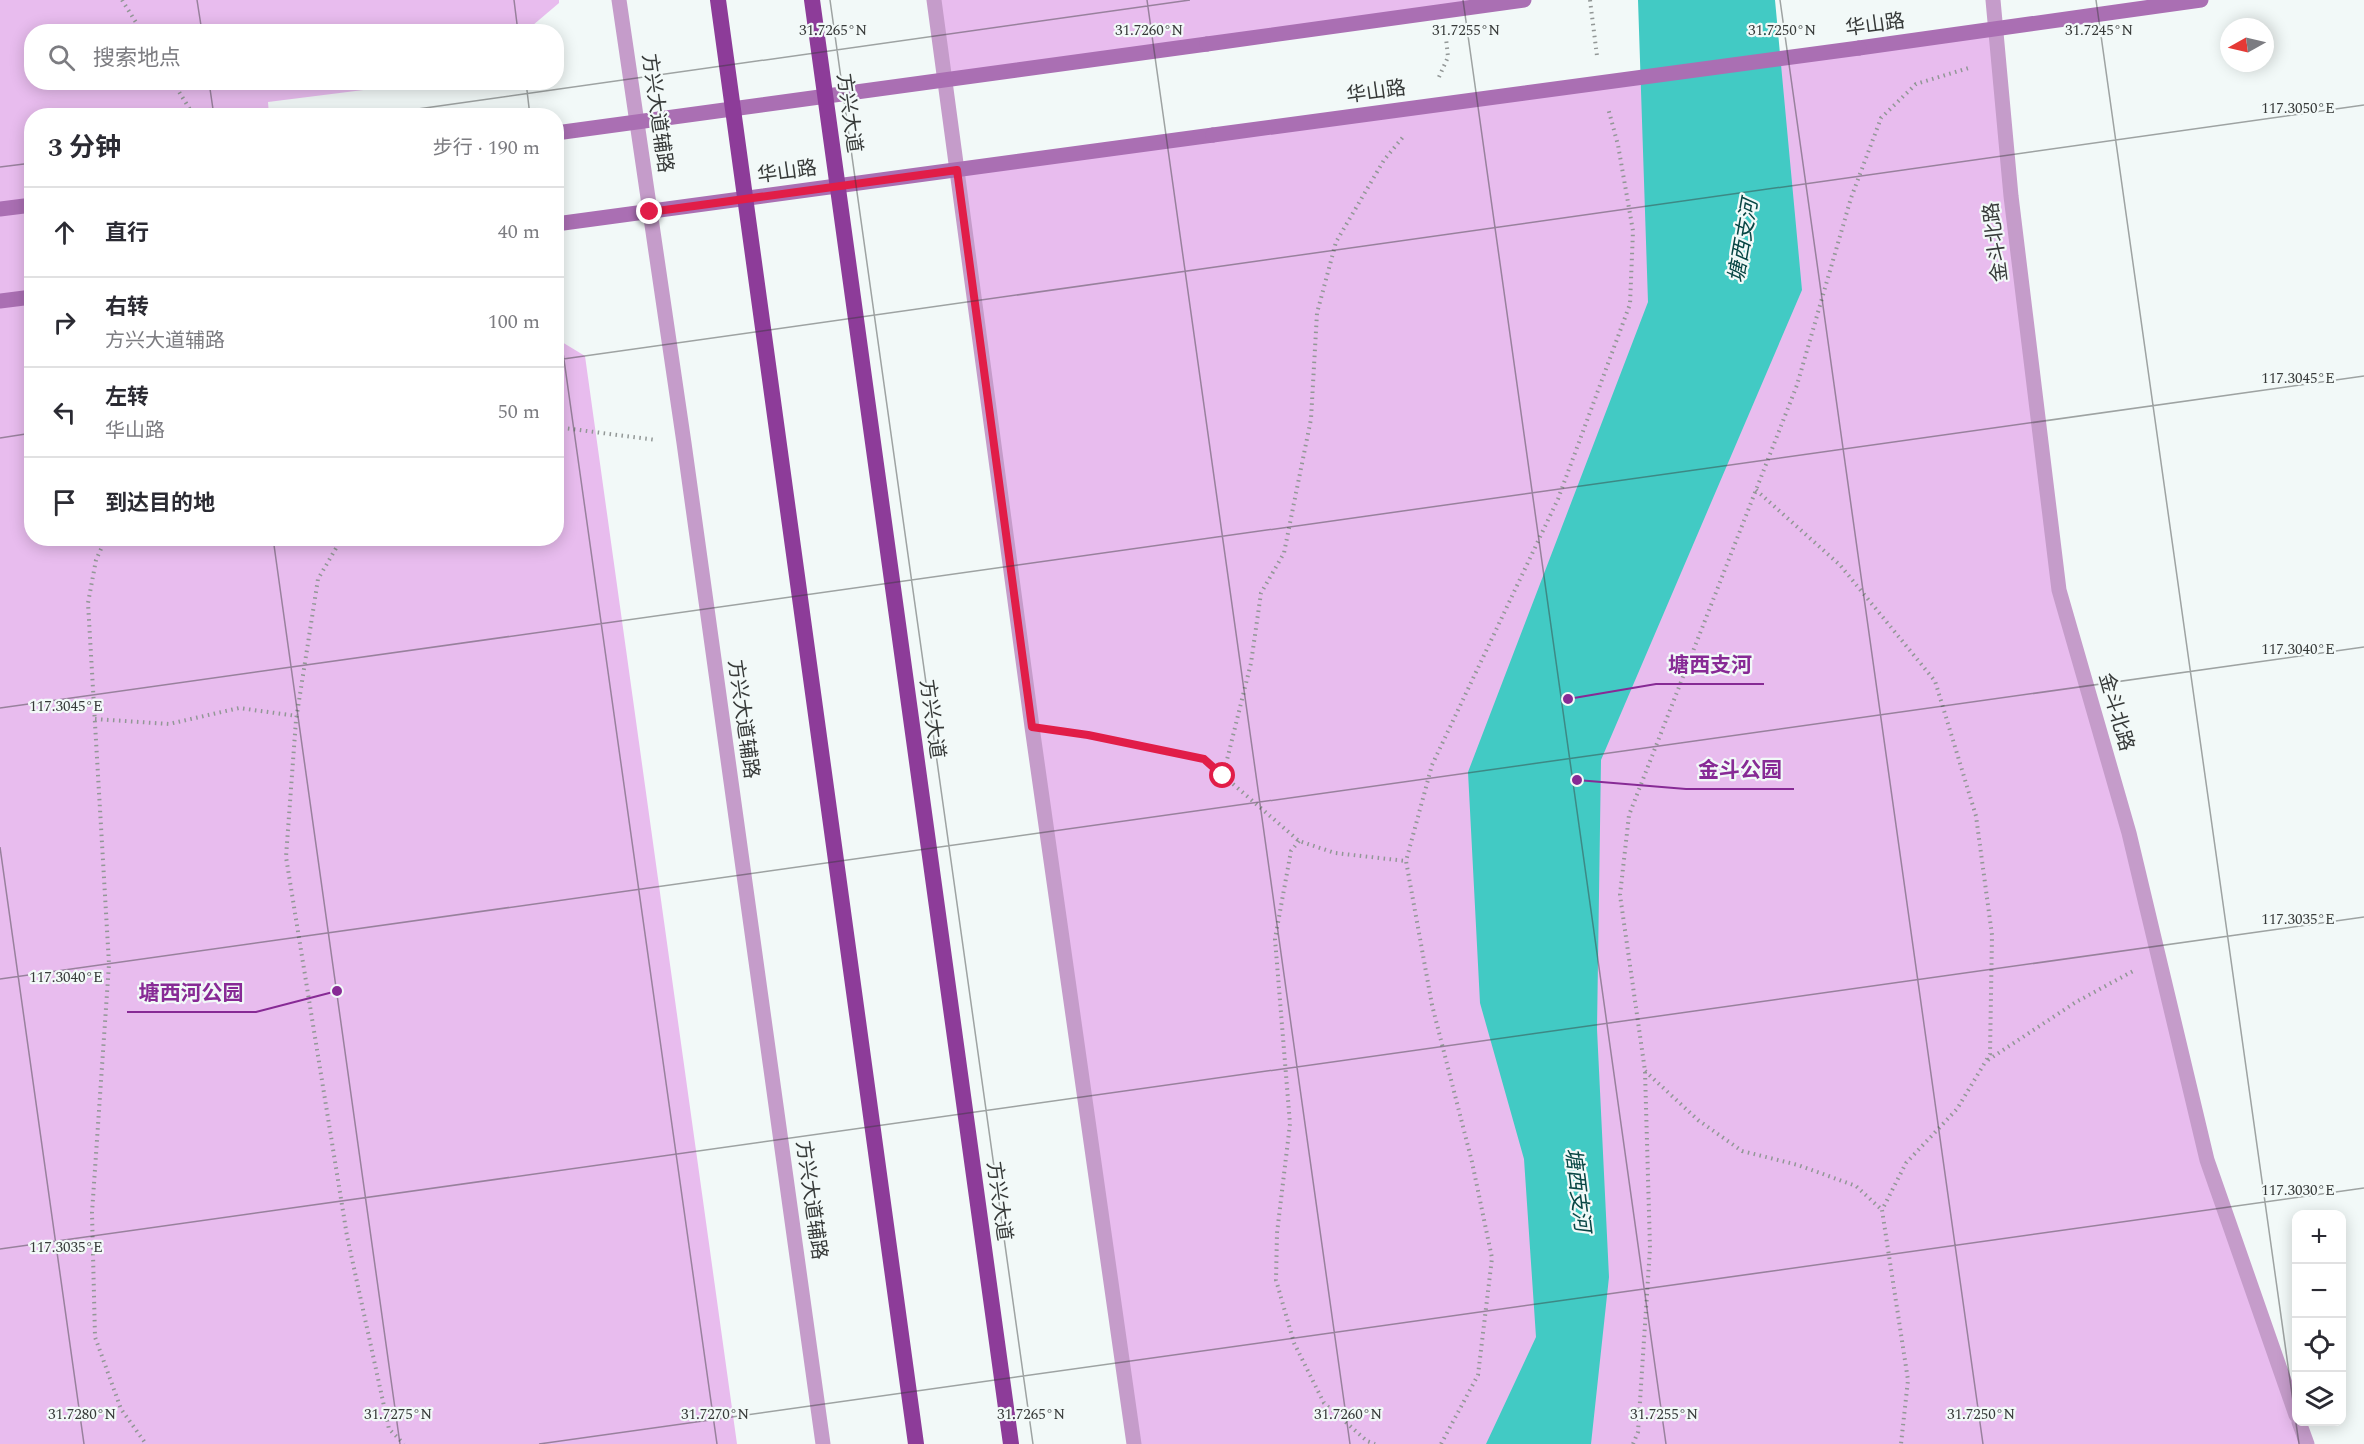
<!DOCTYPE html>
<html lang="zh">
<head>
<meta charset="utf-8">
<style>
  :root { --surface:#fff; --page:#f2f2f3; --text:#2b2b33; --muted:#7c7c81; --line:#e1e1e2 }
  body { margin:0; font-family:Spectral,"Noto Sans SC",serif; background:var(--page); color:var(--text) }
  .controls { position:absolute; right:18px; bottom:18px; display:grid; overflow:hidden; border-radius:12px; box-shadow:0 3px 15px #0003 }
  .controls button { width:54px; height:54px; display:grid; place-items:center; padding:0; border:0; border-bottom:2px solid var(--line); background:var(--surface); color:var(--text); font:30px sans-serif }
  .compass { position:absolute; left:2220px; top:18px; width:54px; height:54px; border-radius:50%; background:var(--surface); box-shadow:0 3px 15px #0003; rotate:262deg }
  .stop { position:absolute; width:18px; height:18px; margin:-14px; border:4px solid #e11d48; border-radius:50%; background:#fff }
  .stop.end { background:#e11d48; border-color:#fff; box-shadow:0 2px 6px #0008 }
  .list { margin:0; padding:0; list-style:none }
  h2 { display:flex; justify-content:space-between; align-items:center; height:78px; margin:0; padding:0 24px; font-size:26px }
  h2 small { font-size:20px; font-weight:400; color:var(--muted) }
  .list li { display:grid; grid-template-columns:39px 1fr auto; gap:18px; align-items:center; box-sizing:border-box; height:90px; padding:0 24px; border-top:2px solid var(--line) }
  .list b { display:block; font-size:22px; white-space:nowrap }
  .list p { margin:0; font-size:20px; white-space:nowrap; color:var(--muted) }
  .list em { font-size:20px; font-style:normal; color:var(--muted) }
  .icon { flex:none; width:33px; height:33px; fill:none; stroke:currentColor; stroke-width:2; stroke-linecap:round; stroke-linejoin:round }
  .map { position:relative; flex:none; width:2364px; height:1444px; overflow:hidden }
  .search { position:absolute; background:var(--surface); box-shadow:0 3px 15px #0003; left:24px; top:24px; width:540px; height:66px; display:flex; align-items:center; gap:15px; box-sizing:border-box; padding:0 21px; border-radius:24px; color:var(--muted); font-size:22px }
  .panel { position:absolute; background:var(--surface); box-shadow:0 3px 15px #0003; left:24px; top:108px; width:540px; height:438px; border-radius:24px }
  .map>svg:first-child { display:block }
  .green { fill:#e8bcee }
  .water { fill:#42cac4 }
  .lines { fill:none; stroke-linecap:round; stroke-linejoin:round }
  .path { stroke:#929796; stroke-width:4; stroke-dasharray:1.5 4.5; stroke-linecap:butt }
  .tertiary { stroke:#c59cca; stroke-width:15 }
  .secondary { stroke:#aa6fb3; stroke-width:15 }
  .secondary-bridge { stroke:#aa6fb3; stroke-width:15 }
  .trunk-bridge { stroke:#8d3c99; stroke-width:16 }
  .route { stroke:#e11d48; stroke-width:8 }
  .ticks { fill:none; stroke:#373a39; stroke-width:1.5; stroke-opacity:0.45 }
  .labels { text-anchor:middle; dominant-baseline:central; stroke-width:4.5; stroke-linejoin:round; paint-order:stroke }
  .street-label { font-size:20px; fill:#373a39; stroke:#f2f9f8 }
  .water-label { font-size:21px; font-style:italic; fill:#084644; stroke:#f2f9f8 }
  .ticks-label { font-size:15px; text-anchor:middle; fill:#373a39; stroke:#f2f9f8; stroke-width:4.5; stroke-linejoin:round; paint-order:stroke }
  .leader { fill:none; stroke:#872a95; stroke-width:2 }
  .callout-dot { fill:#872a95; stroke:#f2f9f8; stroke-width:2 }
  .callout-label { font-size:21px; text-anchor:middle; font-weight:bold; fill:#872a95; stroke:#f2f9f8; stroke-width:4.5; stroke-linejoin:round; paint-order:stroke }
</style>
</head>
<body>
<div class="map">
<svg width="2364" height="1444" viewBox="0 0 2364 1444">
  <rect width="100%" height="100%" fill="#f2f9f8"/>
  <path class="green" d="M0,0h559v3l-33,28 -494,1v50l387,1 -151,19 1,13 -237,1v422h524l1,-199 28,17 152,1088h-737z
    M934,0h590l-579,80z
    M1995,29l64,561 129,493 119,361h-1173l-177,-1274z"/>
  <path class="water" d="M1638,0h137l27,290 -201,470 -4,269 12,248 -18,167h-105l50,-107 -12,-178 -44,-156 -12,-231 180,-470z"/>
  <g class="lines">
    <path class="path" d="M122,0l20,32
      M1590,0l7,56
      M1439,77l9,-20 -2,-19
      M173,82l21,34
      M556,427l100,13
      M1756,490l84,75 95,116 41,135 16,119 -2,119 -33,55 -51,54 -24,47 26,170 -7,64
      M106,538l-10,22 -8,43 21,361 -17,249 3,124 26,72 25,35
      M342,538l-24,41 -22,141 -10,137 61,379 42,193 15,15
      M95,719l74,5 70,-16 58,8
      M1059,731l145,28 95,82 36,12 71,8
      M1223,776l28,-113 10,-70 23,-40 10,-50 17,-84 6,-106 19,-71 48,-82 19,-23
      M1299,841l-8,10 -16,88 15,185 -13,109 -1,47 18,63 30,60 43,38 8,3
      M1988,1060l88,-58 59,-32
      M1645,1071l53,49 44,31 56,14 58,21 26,24
      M1441,1444l37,-69 14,-117 -20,-96 -40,-157 -26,-144 26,-96 126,-266 72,-195 3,-73 -15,-86 -10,-37
      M1633,1444l5,-12 12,-184 -5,-177 -25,-176 9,-80 168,-430 54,-187 30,-80 35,-34 56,-17"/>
    <path class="tertiary" d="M619,0l65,443 139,1001
      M934,0l98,727 102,717
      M1993,0l18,196 48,394 70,243 78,327 89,255
      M2299,1422l8,22"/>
    <path class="secondary" d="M1859,48l342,-48
      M556,133l651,-89
      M0,209l32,-4
      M556,224l657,-89
      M0,301l32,-4"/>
    <path class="secondary-bridge" d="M1207,44l317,-44
      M1213,135l646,-87"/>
    <path class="trunk-bridge" d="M718,0l198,1444
      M812,0l199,1444"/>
  </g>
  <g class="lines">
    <path class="route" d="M650,212l307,-42 75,557 56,8 116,24 19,17"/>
  </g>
  <path class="ticks" d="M197,0l5,32M514,0l4,32M830,0l203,1444M1147,0l203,1444M1463,0l203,1444M1780,0l203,1444M2096,0l203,1444M209,82l5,34M526,82l4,34M368,116l822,-116M0,167l32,-4M556,303l161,1141M556,360l1808,-255M0,438l32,-5M273,538l127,906M0,708l2364,-332M0,847l84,597M0,979l2364,-332M0,1249l2364,-332M539,1444l1825,-256"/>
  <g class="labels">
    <g class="street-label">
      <text transform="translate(1875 25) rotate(-8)">华山路</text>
      <text transform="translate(1376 92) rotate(-8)">华山路</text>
      <text transform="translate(657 113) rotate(82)">方兴大道辅路</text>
      <text transform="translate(849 113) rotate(82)">方兴大道</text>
      <text transform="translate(787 172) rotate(-8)">华山路</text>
      <text transform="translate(1996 242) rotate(-97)">金斗北路</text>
      <text transform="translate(2116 712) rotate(74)">金斗北路</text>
      <text transform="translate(743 719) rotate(82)">方兴大道辅路</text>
      <text transform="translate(932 719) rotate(82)">方兴大道</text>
      <text transform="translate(811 1200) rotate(82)">方兴大道辅路</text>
      <text transform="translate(999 1201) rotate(82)">方兴大道</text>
    </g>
    <g class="water-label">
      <text transform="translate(1744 241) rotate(-80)">塘西支河</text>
      <text transform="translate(1577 1190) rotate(83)">塘西支河</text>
    </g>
  </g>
  <g class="ticks-label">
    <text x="833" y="35">31.7265°N</text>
    <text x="1149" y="35">31.7260°N</text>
    <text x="1466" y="35">31.7255°N</text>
    <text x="1782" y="35">31.7250°N</text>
    <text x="2099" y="35">31.7245°N</text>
    <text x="2298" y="113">117.3050°E</text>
    <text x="2298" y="383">117.3045°E</text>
    <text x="2298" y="654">117.3040°E</text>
    <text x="66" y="711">117.3045°E</text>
    <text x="2298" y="924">117.3035°E</text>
    <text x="66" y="982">117.3040°E</text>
    <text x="2298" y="1195">117.3030°E</text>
    <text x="66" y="1252">117.3035°E</text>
    <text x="82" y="1419">31.7280°N</text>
    <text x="398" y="1419">31.7275°N</text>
    <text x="715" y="1419">31.7270°N</text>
    <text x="1031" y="1419">31.7265°N</text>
    <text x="1348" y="1419">31.7260°N</text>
    <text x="1664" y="1419">31.7255°N</text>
    <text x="1981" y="1419">31.7250°N</text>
  </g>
  <path class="leader" d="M1568 699L1656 684H1764M1577 780L1686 789H1794M337 991L256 1012H127"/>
  <g class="callout-dot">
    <circle cx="1568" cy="699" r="6"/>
    <circle cx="1577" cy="780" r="6"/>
    <circle cx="337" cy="991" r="6"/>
  </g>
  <g class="callout-label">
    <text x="1710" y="672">塘西支河</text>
    <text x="1740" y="777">金斗公园</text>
    <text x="191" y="1000">塘西河公园</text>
  </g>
</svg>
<div class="controls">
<button>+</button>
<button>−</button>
<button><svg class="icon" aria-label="locate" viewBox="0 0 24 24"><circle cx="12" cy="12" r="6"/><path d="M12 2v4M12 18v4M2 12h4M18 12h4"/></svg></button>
<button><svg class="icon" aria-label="layers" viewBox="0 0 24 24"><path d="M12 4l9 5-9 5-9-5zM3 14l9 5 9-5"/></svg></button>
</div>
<svg class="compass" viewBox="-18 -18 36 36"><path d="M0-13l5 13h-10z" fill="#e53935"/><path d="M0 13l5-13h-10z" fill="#7c7c81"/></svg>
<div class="stop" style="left:1223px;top:776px"></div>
<div class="stop end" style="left:650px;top:212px"></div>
<div class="search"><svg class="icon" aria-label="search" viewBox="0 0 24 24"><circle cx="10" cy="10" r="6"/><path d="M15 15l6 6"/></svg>搜索地点</div>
<section class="panel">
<h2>3 分钟<small>步行 · 190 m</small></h2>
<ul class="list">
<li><svg class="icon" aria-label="ahead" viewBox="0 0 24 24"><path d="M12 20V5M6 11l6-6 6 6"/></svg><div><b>直行</b></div><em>40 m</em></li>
<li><svg class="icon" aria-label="right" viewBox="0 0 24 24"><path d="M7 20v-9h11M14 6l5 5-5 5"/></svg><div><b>右转</b><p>方兴大道辅路</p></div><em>100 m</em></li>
<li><svg class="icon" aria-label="left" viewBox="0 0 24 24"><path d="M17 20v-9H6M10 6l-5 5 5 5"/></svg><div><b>左转</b><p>华山路</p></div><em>50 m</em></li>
<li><svg class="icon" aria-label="arrive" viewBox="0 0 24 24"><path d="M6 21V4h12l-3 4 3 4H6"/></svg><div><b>到达目的地</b></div></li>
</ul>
</section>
</div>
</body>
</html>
